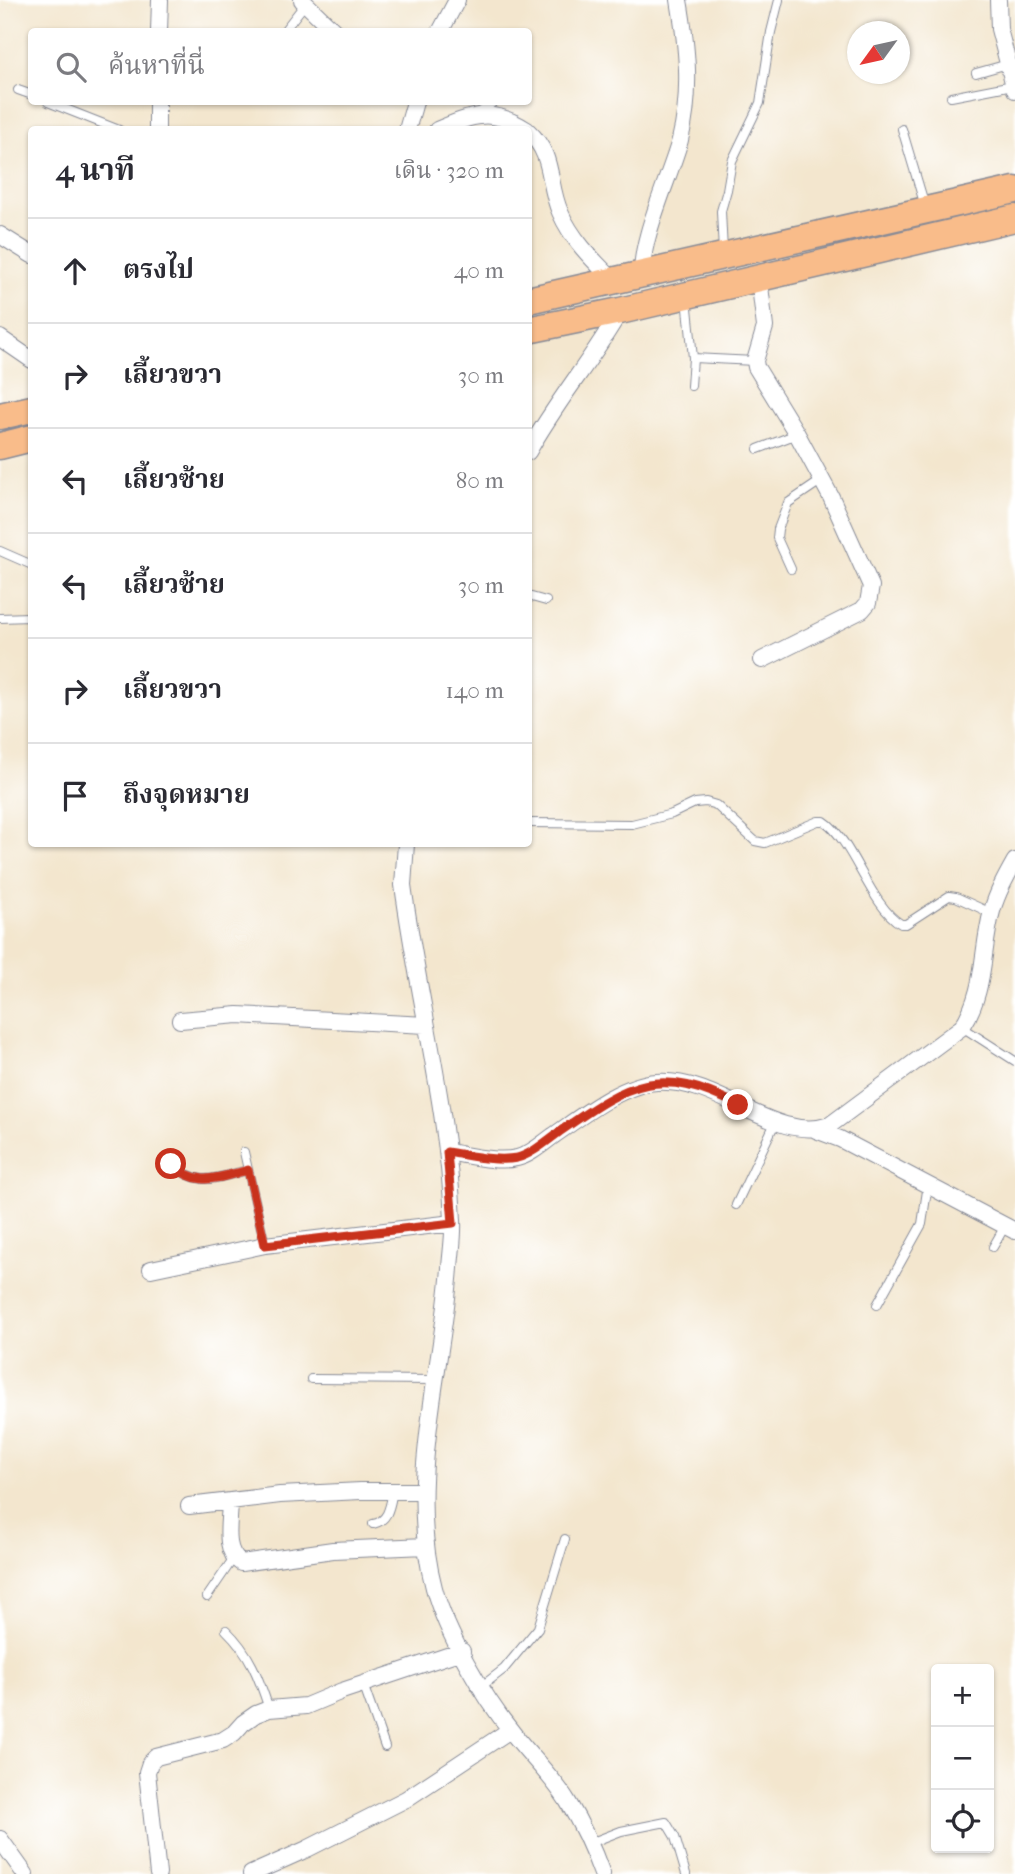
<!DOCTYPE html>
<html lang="th">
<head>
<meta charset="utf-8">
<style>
  :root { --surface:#fff; --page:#f2f2f3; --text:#2b2b33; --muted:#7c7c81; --line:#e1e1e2 }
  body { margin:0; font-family:"IM FELL French Canon","Noto Serif Thai",serif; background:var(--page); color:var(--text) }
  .controls { position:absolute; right:21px; bottom:21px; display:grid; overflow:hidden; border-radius:7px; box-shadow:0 2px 5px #0004 }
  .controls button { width:63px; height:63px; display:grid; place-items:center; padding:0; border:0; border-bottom:2px solid var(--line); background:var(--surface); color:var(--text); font:35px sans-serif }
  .compass { position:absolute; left:847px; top:21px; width:63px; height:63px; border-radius:50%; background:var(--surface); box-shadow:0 2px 5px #0004; rotate:237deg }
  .stop { position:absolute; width:21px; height:21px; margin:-16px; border:5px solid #c8321e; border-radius:50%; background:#fff }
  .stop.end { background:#c8321e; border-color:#fff; box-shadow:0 2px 7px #0008 }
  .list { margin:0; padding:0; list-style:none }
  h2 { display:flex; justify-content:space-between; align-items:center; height:91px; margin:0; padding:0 28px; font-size:30px }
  h2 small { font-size:23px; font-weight:400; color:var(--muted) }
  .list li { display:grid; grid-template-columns:46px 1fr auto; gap:21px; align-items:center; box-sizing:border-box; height:105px; padding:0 28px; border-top:2px solid var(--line) }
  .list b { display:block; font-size:26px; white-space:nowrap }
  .list em { font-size:23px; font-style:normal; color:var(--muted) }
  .icon { flex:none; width:38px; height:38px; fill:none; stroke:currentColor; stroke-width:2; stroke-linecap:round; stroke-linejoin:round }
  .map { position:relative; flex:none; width:1015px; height:1874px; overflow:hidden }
  .search { position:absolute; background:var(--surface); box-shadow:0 2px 5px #0004; left:28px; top:28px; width:504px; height:77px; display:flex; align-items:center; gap:18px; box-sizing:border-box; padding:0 24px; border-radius:7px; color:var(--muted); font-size:26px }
  .panel { position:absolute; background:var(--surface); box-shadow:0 2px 5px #0004; left:28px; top:126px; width:504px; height:721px; border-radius:7px }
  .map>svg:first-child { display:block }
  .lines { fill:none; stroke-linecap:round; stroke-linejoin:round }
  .lane-casing { stroke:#878a96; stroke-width:10 }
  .street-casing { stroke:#878a96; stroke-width:18 }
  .primary-casing { stroke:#878a96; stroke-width:29 }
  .lane { stroke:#fff; stroke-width:8 }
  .street { stroke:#fff; stroke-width:16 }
  .primary { stroke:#f9bc8a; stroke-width:26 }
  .route { stroke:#c8321e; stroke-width:9 }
</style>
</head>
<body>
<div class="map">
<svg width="1015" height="1874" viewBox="0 0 1015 1874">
  <rect width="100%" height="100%" fill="#fff"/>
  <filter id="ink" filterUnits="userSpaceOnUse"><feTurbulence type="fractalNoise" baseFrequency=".0143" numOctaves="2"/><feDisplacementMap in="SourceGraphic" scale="14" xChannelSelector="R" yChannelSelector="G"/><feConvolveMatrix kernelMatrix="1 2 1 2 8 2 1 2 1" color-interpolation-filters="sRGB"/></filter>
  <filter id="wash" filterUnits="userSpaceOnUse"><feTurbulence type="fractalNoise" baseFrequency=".00686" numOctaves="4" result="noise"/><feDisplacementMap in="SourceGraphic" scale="28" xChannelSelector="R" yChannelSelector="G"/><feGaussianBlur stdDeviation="1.57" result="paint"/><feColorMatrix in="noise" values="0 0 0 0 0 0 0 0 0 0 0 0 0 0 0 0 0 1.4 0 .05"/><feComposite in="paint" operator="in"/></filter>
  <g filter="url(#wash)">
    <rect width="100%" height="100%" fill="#f3e6ce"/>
  </g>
  <g filter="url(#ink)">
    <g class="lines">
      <g class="lane-casing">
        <path id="lane" d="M283,32l22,-28
          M976,73l32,-9
          M18,90l14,5
          M951,97l62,-12
          M48,102l71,28
          M477,114l17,-12
          M902,129l23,77
          M723,252l-2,-41 6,-21 5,-29 28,-58 11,-71 8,-32
          M687,298l6,60
          M691,386l2,-28 62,3
          M758,449l39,-15
          M0,551l32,14
          M791,569l-14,-31 1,-9 10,-26 34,-23
          M528,596l18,5
          M0,618l29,-1 3,3
          M528,823l104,1 40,-10 23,-11 11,-1 10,3 39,36 10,2 53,-22h6c29,19 46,85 77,103h5l43,-28 7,1 35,16
          M962,1027l53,34
          M244,1152l21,93
          M171,1164c30,24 43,14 77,6
          M736,1205l39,-82
          M993,1247l12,-21
          M877,1305l45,-81 6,-40
          M311,1379l125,1
          M373,1524c16,-3 17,-19 20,-33
          M207,1597l26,-38
          M226,1630c24,23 33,48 43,79
          M363,1684l22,63
          M482,1686l22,-17 34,-41 27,-89
          M590,1843l31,-12 45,-9 9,15 11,37"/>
      </g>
      <g class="street-casing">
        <path id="street" d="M302,0l33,32
          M998,0l1,29 16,61
          M159,32l1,-32
          M440,32l17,-32
          M157,130v-28
          M407,130l8,-28
          M437,130c36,-15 55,-23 90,0
          M528,131c27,25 19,51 32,81 12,28 33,48 54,69
          M0,235l32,20
          M643,275c-5,-31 28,-101 37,-135 12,-48 7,-93 -1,-140
          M759,278l6,49 -10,34 1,6 41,67 34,63 40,89 -3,17 -6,7 -100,50
          M0,338l32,22
          M528,452c27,-49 64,-92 92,-141
          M406,844l-3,41c15,112 45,223 50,335 1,16 -2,32 -3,48 -8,107 -44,214 -16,320 12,45 49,108 78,144 18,24 41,45 56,70 14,23 25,47 34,72
          M180,1020l58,-5 188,10
          M816,1130l24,9 175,92
          M447,1152c21,3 49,11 70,6 13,-3 25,-14 36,-22 29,-20 69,-52 104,-54 63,-4 117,62 173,43l132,-98c24,-36 19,-76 30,-116 5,-18 14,-34 23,-50
          M151,1269l114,-24 188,-22
          M230,1501c0,20 -8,50 11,62l92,-13 93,-4
          M189,1506l91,-11 81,-4h62
          M0,1839l25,35
          M158,1874l-11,-102 3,-9 6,-6 67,-17 11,-7 9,-10 13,-9 13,-5 37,-3 36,-15 120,-40
          M251,1874l56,-25 99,-50 104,-69"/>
      </g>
      <g class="primary-casing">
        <path id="primary" d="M528,300l487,-110
          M528,330l92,-19 395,-93
          M0,416l32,-7
          M0,446l32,-8"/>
      </g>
      <use href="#lane" class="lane"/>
      <use href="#street" class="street"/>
      <use href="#primary" class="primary"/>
    </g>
  </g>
  <g class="lines" filter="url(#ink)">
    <path class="route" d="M171,1164c28,24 45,14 77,6l17,75 188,-22 -6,-71c21,3 48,10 70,6 16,-4 32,-19 45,-28 68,-48 98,-65 176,-25"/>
  </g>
</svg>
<div class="controls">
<button>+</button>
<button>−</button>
<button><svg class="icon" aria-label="locate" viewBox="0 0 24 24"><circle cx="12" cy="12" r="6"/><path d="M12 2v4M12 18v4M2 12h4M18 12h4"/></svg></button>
</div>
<svg class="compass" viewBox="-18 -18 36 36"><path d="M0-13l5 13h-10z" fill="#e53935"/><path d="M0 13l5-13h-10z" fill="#7c7c81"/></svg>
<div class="stop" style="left:171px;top:1164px"></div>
<div class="stop end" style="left:738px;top:1105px"></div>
<div class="search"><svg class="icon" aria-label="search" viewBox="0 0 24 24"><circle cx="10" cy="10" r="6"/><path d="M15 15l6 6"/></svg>ค้นหาที่นี่</div>
<section class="panel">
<h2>4 นาที<small>เดิน · 320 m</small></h2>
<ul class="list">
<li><svg class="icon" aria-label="ahead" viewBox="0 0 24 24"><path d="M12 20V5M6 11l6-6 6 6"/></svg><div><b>ตรงไป</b></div><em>40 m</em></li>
<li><svg class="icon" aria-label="right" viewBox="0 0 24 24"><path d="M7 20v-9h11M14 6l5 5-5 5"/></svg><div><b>เลี้ยวขวา</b></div><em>30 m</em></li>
<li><svg class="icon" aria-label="left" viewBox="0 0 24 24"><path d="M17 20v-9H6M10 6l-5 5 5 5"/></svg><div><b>เลี้ยวซ้าย</b></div><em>80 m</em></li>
<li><svg class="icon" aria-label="left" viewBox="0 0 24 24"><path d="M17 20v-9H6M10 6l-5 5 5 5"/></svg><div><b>เลี้ยวซ้าย</b></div><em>30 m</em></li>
<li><svg class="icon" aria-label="right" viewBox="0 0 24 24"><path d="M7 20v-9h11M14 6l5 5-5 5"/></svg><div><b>เลี้ยวขวา</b></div><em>140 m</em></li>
<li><svg class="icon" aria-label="arrive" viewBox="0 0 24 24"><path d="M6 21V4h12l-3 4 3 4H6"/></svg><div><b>ถึงจุดหมาย</b></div></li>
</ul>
</section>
</div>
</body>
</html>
